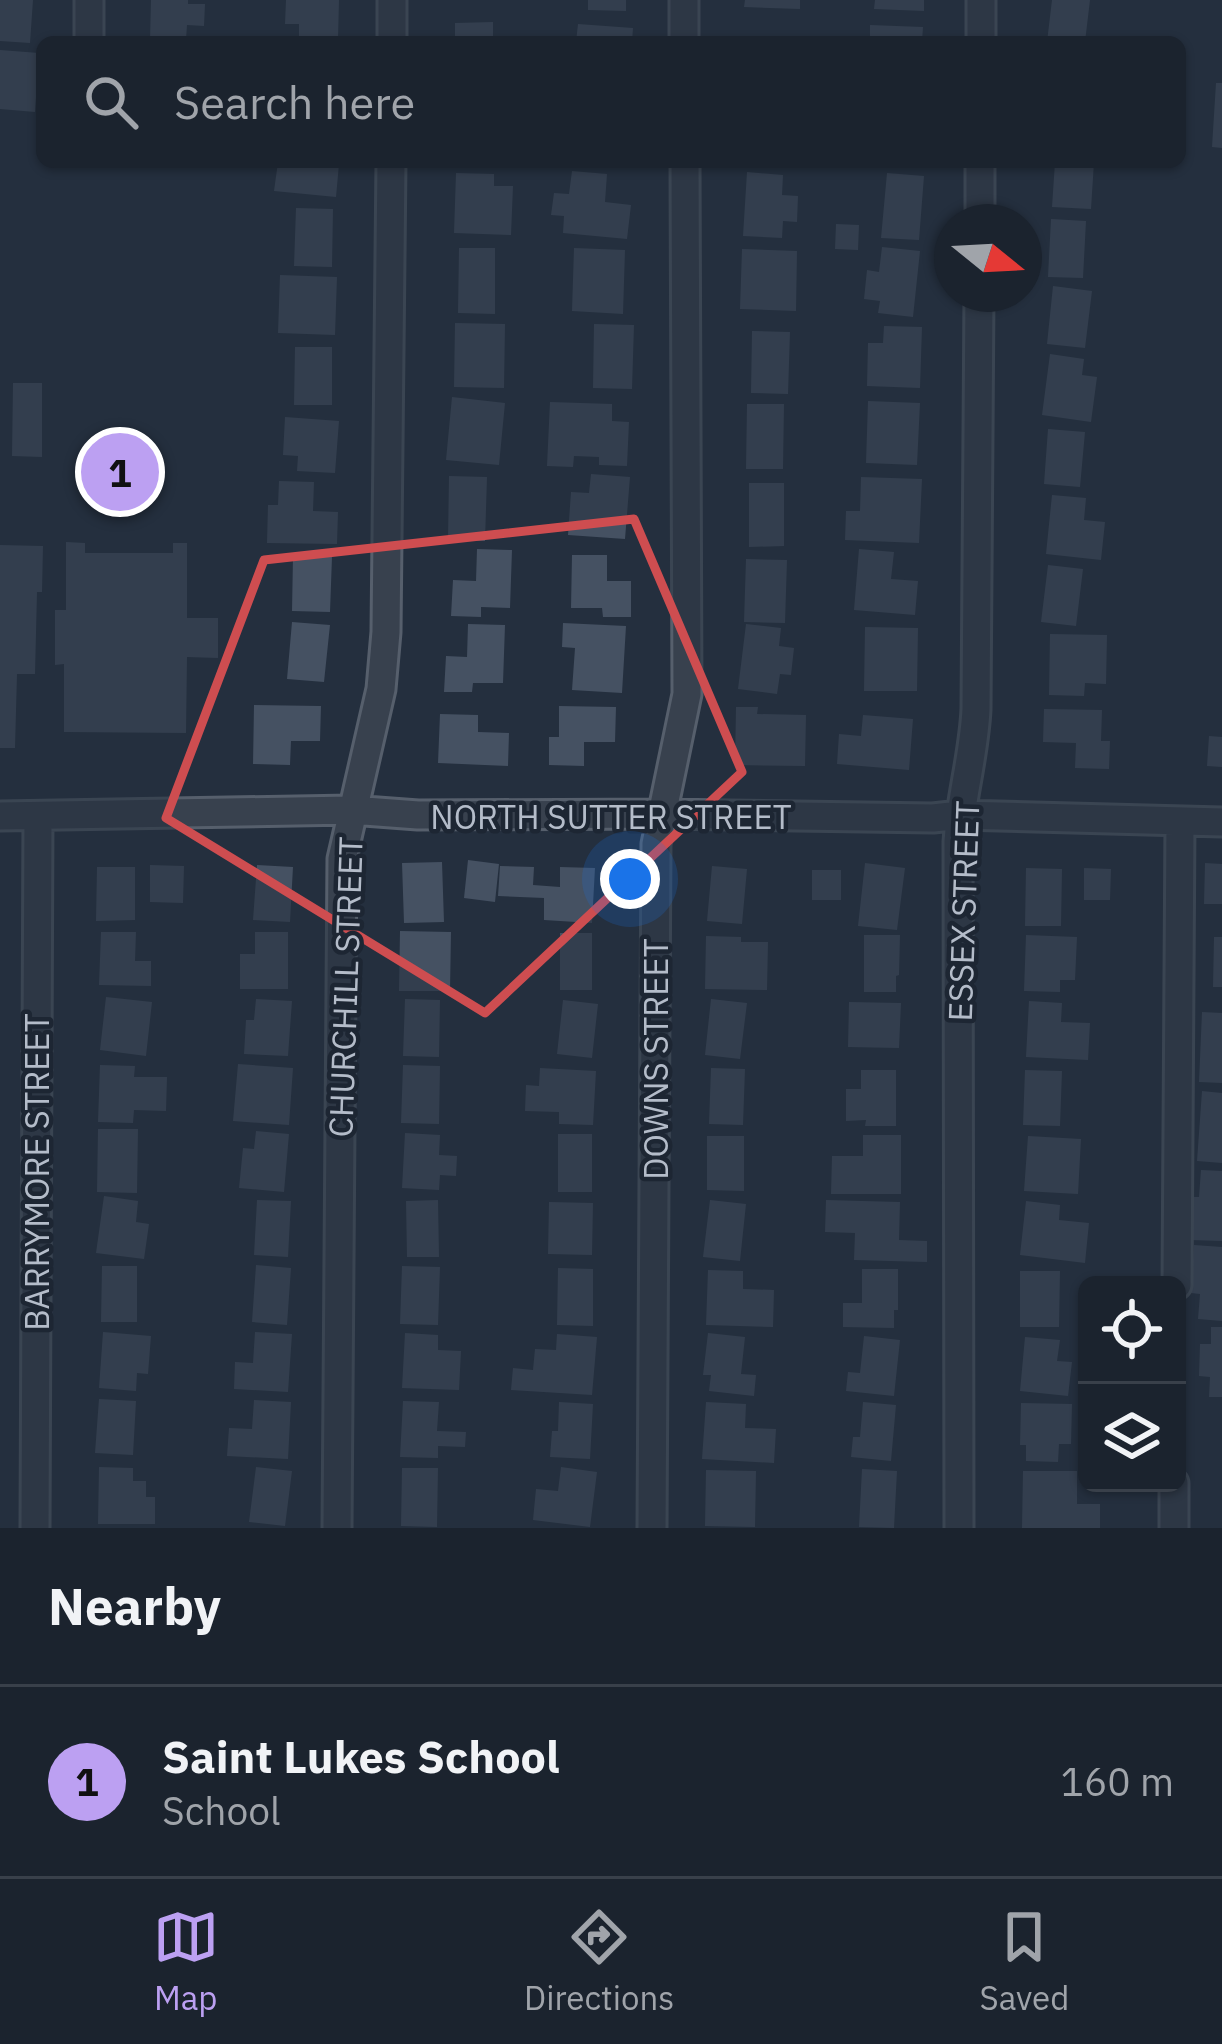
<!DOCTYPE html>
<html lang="en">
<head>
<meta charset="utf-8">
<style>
  :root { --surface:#1b232e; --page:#282f3a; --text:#f1f3f6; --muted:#a0a4aa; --line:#39404a; --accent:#bca0f2 }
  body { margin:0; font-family:"IBM Plex Sans",sans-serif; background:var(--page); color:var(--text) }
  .controls { position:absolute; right:36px; bottom:36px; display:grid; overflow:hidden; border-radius:18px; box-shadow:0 3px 9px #0004 }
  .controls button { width:108px; height:108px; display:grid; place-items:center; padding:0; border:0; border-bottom:3px solid var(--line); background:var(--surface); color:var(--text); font:60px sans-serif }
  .compass { position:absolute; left:934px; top:204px; width:108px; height:108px; border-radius:50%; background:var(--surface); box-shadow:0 3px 9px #0004; rotate:108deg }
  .you { position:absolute; left:630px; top:879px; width:42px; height:42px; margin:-30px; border:9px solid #fff; border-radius:50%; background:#1a73e8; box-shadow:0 0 0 18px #1a73e833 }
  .badge { display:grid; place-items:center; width:78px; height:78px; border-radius:50%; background:var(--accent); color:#111; font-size:39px; font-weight:700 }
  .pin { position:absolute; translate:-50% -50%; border:6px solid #fff; box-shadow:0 3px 12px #0006 }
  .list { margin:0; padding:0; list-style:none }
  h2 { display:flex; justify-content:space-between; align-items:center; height:156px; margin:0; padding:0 48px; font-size:51px }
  h2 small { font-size:39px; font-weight:400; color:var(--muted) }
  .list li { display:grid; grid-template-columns:78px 1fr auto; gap:36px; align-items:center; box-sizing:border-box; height:192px; padding:0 48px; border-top:3px solid var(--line) }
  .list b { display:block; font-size:45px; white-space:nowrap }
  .list p { margin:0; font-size:39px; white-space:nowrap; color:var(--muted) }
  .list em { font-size:39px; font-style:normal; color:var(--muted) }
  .icon { flex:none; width:66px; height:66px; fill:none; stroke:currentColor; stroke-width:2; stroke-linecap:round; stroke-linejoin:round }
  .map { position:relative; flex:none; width:1222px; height:1528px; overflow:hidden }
  .search { position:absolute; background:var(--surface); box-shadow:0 3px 9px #0004; left:36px; right:36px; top:36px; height:132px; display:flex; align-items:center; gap:30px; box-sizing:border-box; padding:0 42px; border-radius:18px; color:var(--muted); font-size:45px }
  .sheet { height:348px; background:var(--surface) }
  nav { display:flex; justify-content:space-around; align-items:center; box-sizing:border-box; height:168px; border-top:3px solid var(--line); background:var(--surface); font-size:33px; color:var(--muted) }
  nav a { display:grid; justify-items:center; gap:6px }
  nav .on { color:var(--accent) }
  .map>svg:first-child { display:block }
  .building { fill:#455162 }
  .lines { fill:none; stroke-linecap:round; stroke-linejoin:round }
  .minor-casing { stroke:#565f6c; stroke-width:33 }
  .minor { stroke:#38414e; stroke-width:27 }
  .marked { fill:none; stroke:#ce4d50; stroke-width:9; stroke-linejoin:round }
  .labels { text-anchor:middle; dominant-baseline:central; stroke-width:9; stroke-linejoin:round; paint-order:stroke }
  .street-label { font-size:33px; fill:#b4bcc9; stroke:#1d2633 }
</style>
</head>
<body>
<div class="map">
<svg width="1222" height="1528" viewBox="0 0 1222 1528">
  <rect width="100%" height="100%" fill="#242f3e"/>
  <path class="building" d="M0,0h33l-3,43 -30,-2z
    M151,0h37v4h17l-1,22 -17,-1 -1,15h-36z
    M286,0h53l-1,39h-39v-15h-14z
    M588,0h38v11l-38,-1z
    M745,0h55v9l-56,-2z
    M875,0h49v11l-50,-2z
    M1052,0h38l-5,42h-38z
    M493,22v20h-38v-19z
    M578,24l55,4 -1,14h-56z
    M870,25l53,2 -1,15h-52z
    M0,50l39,3 -4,59 -35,-3z
    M1216,83h6v65l-10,-1z
    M278,162l61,2 -3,33 -62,-6z
    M1055,162h39l-3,47 -39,-2z
    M572,171l35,3 -2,28 26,3 -4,34 -64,-6 1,-17 -13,-1 3,-22 15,1z
    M747,172l36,3 -1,20 16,1 -1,26 -14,-1 -1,17 -39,-2z
    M456,173l38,1v12h19l-2,49 -57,-2z
    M887,173l37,3 -5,64 -38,-2z
    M296,208l37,1 -1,58 -38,-1z
    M1051,219l35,2 -3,57 -35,-1z
    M836,224l23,1 -1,25 -23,-1z
    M882,247l38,4 -7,66 -35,-4 2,-12 -16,-2 3,-29 12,2z
    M459,248h36v66l-37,-1z
    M574,248l51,2 -2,64 -51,-3z
    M742,249l55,2 -1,60 -56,-2z
    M280,275l57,2 -2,58 -57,-2z
    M1053,286l39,5 -7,57 -38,-4z
    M455,323l50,1 -1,64 -50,-1z
    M594,324l40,1 -2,64 -39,-1z
    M884,326l38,1 -2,61 -53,-2 1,-43h15z
    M752,331l38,1 -2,62 -37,-1z
    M295,347h37v58h-38z
    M1050,354l34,5 -2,16 15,2 -6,45 -49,-7z
    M13,383h29v74l-30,-1z
    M452,397l53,6 -6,62 -53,-5z
    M868,401l52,2 -3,62 -51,-2z
    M550,402l62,2v17l17,1 -2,44 -28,-1v-8l-25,-1 -1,11 -26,-1z
    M747,404h37l-1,65h-37z
    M285,417l54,4 -4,52 -38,-2 1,-15 -15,-1z
    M1048,429l37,3 -5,55 -36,-3z
    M591,474l39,3 -5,62 -57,-4 3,-43 18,1z
    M449,476l38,1 -2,64 -37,-1z
    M861,477l61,2 -3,64 -74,-3 1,-29h14z
    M279,481l35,1 -1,29 25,1 -1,32 -70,-1 1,-38h10z
    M749,483h35v63l-35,1z
    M1052,495l34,3 -2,22 21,2 -4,38 -55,-6z
    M66,542l19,1v10h88v-10h14v75h31v40l-31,-1 -1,76 -122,-1v-68l-9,1v-55h11z
    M0,545l43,1 -1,46h-5l-2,82h-18l-2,74h-15z
    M477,549l35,1 -2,58 -29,-1v10l-30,-1 2,-36 23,1z
    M859,549l35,3 -3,27 27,2 -3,34 -61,-5z
    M572,555h35v26h24v36h-28l-1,-9h-31z
    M293,556l39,1 -2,55 -38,-1z
    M746,559l41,1 -2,63 -41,-1z
    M1048,565l35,4 -7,57 -35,-4z
    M292,622l38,3 -6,57 -37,-3z
    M563,623l63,3 -4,67 -50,-3 3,-42 -13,-1z
    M468,624l37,1 -2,58h-30l-1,9h-28l2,-36 21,1z
    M746,624l35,4 -2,18 15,2 -3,27 -11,-1 -3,20 -39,-5z
    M865,627l53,1 -1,63h-53z
    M1050,634l57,1 -1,49 -21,-1 -1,13 -35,-1z
    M254,705l67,1 -1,35h-29l-1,24 -37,-1z
    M559,706l57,1 -1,35h-31v24l-35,-1v-28h10z
    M736,707h22l-1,7 49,1 -1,51 -70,-1z
    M1044,709l58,1 -1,31h9l-1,28 -34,-1 1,-25 -33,-1z
    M440,714l38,1v17l31,1 -1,33 -70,-3z
    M863,715l50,4 -4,51 -72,-6 2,-30 22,2z
    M1209,736l13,1v30l-15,-1z
    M468,860l31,4 -4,38 -31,-4z
    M442,862l2,60 -40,1 -2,-60z
    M865,863l40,5 -8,62 -39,-4z
    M1205,863l17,1v40h-18z
    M150,865l34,1 -1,37 -33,-1z
    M257,865l36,2 -3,55 -37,-2z
    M500,866l34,1 -1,18 27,2v-20l35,1 -3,55 -48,-3v-22l-46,-2z
    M712,866l35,3 -5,55 -35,-3z
    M97,867h38v53l-39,1z
    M1026,868l36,1 -1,57h-36z
    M1084,868l27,1 -1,31h-26z
    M812,870h29v30h-29z
    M400,931l51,1 -1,59h-51z
    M101,932h35l-1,29h16v25l-52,-1z
    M255,932h33v57h-48v-35h15z
    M560,933h32v57h-32z
    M864,935h36l-1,40 -3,1v16h-32z
    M1026,935l51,2 -2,43h-15v12l-36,-1z
    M706,936l35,1v5h27l-1,48 -62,-1z
    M1214,937h8v50h-9z
    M106,997l46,5 -6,54 -46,-6z
    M256,999l36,2 -4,55 -44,-2 2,-34h8z
    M405,999l35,1 -1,57 -36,-1z
    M711,999l36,4 -7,56 -35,-4z
    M563,1000l35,4 -6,54 -35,-4z
    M1029,1001l33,2 -1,19 29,1 -2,37 -62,-3z
    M849,1002l52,1 -2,45 -51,-1z
    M1202,1012l20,1v70l-23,-1z
    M238,1064l55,4 -4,57 -56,-4z
    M100,1065l35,1 -1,11h33l-1,34 -32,-1 -1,13 -35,-1z
    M403,1065l37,1 -1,58 -38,-1z
    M540,1068l56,3 -3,54 -34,-1v-12l-34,-1 1,-26 13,1z
    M711,1068l34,1 -2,56 -34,-1z
    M861,1070h35v56h-31l1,-6 -20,1v-32h15z
    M1025,1070l37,1 -2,55 -37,-1z
    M1202,1091l20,2v70l-25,-2z
    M98,1129h40l-1,64 -40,-1z
    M256,1131l33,3 -5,58 -45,-4 4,-40 11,1z
    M405,1133l35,2 -1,20 18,1 -1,20 -16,-1 -1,15 -37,-2z
    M558,1134h34v58h-34z
    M863,1135h38v59h-70l1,-38h31z
    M707,1136h37v55l-37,-1z
    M1028,1136l53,3 -3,55 -54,-3z
    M1201,1170l21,1v70l-32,-1 2,-43h7z
    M104,1196l34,5 -2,21 13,2 -5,35 -48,-6z
    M257,1200l34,1 -3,56 -34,-2z
    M438,1200l1,57h-32l-1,-56z
    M710,1200l36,4 -6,57 -37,-4z
    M826,1200l74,2 -1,38 28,1v21l-73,-2 1,-27 -30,-1z
    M1026,1201l34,4 -1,15 30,3 -4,40 -65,-8z
    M549,1202l44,1 -1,52 -44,-1z
    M1194,1245l28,2v74l-24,-2 2,-25 -9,-1z
    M256,1265l35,3 -4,57 -35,-3z
    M102,1266h35v56h-36z
    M402,1266l38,1 -2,58 -38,-1z
    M558,1268l35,1v57l-36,-1z
    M862,1269h36v41h-4v18l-51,-1v-24h19z
    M708,1270l35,1v18l31,1 -1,37 -67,-2z
    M1020,1271h40l-1,56h-39z
    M1211,1327h11v70h-13l1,-20 -11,-1 1,-32h11z
    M103,1332l48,4 -3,38 -11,-1 -1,18 -37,-3z
    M255,1332l37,2 -4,58 -54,-3 1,-27 18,1z
    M405,1333l33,2v15l23,1 -2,39 -57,-2z
    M708,1333l37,4 -4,37 15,1 -2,21 -45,-5 2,-16h-8z
    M557,1334l40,3 -5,58 -81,-5 2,-22 20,2 2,-21 21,1z
    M864,1336l36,4 -6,56 -48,-5 2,-19 12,1z
    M1025,1337l35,3 -3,21 15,1 -4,34 -48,-5z
    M99,1399l37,2 -3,54 -38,-2z
    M254,1400l37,2 -3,57 -61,-3 2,-28 23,1z
    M403,1401l36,1 -2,29 29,1 -1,15 -27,-1v12l-38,-1z
    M559,1402l34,2 -3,55 -40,-2 2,-26h6z
    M706,1402l40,2 -1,24 31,1 -2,34 -72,-4z
    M863,1402l33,3 -5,56 -40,-4 2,-20h7z
    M1021,1403l51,1 -1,40h-12l-1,18 -32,-1v-16h-6z
    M99,1467l34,1v13h13v16h9v27h-57z
    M256,1467l36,4 -7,55 -36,-4z
    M561,1467l36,5 -7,55 -57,-7 3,-31 22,2z
    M402,1468h36l-1,59 -36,-1z
    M862,1469l35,2 -3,57 -35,-1z
    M706,1470l50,1 -1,56 -50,-1z
    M1023,1471h54v33h23v24h-78z"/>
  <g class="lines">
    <g class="minor-casing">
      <path id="minor" d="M89,42v-42
        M392,42v-42
        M684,42v-42
        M981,42v-42
        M980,222v-60
        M0,816l351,-6 67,5 245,-1 270,4 27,-3 262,7
        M1177,1285l3,-463
        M35,1528l3,-712
        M337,1528l5,-669 39,-170 5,-57 5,-470
        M652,1528l4,-684 31,-150 -2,-532
        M959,1528l-1,-686c3,-45 16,-87 18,-133l3,-415
        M1174,1528v-45"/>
    </g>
    <use href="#minor" class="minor"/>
  </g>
  <path d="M0 0H1222V1528H0ZM634,519l108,253 -257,241 -319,-195 98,-258z" fill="#242f3e" fill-opacity=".55" fill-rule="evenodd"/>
  <path class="marked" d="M634,519l108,253 -257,241 -319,-195 98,-258z"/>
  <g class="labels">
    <g class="street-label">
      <text x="611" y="816">NORTH SUTTER STREET</text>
      <text transform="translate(963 911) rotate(-88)">ESSEX STREET</text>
      <text transform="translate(345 987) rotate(-88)">CHURCHILL STREET</text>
      <text transform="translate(655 1059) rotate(-90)">DOWNS STREET</text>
      <text transform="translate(36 1172) rotate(-90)">BARRYMORE STREET</text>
    </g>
  </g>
</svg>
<div class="controls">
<button><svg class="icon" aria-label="locate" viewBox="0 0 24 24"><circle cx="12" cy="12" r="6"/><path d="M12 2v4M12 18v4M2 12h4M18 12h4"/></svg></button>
<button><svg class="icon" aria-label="layers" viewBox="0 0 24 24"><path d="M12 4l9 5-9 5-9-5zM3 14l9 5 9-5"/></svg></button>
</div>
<svg class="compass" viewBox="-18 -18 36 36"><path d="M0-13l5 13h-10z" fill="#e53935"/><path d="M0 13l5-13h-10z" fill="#a0a4aa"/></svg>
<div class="you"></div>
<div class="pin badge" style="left:120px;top:472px">1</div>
<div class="search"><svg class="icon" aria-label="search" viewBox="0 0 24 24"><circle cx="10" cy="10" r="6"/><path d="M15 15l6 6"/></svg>Search here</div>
</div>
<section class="sheet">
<h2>Nearby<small></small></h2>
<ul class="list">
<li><span class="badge">1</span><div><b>Saint Lukes School</b><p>School</p></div><em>160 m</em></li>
</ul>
</section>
<nav>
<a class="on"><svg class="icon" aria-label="map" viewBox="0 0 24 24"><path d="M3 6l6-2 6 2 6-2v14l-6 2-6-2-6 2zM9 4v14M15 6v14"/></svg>Map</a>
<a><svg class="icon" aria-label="directions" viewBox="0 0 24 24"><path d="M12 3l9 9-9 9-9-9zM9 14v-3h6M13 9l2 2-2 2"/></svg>Directions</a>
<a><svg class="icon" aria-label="saved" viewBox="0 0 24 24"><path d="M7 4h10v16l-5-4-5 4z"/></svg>Saved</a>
</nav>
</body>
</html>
